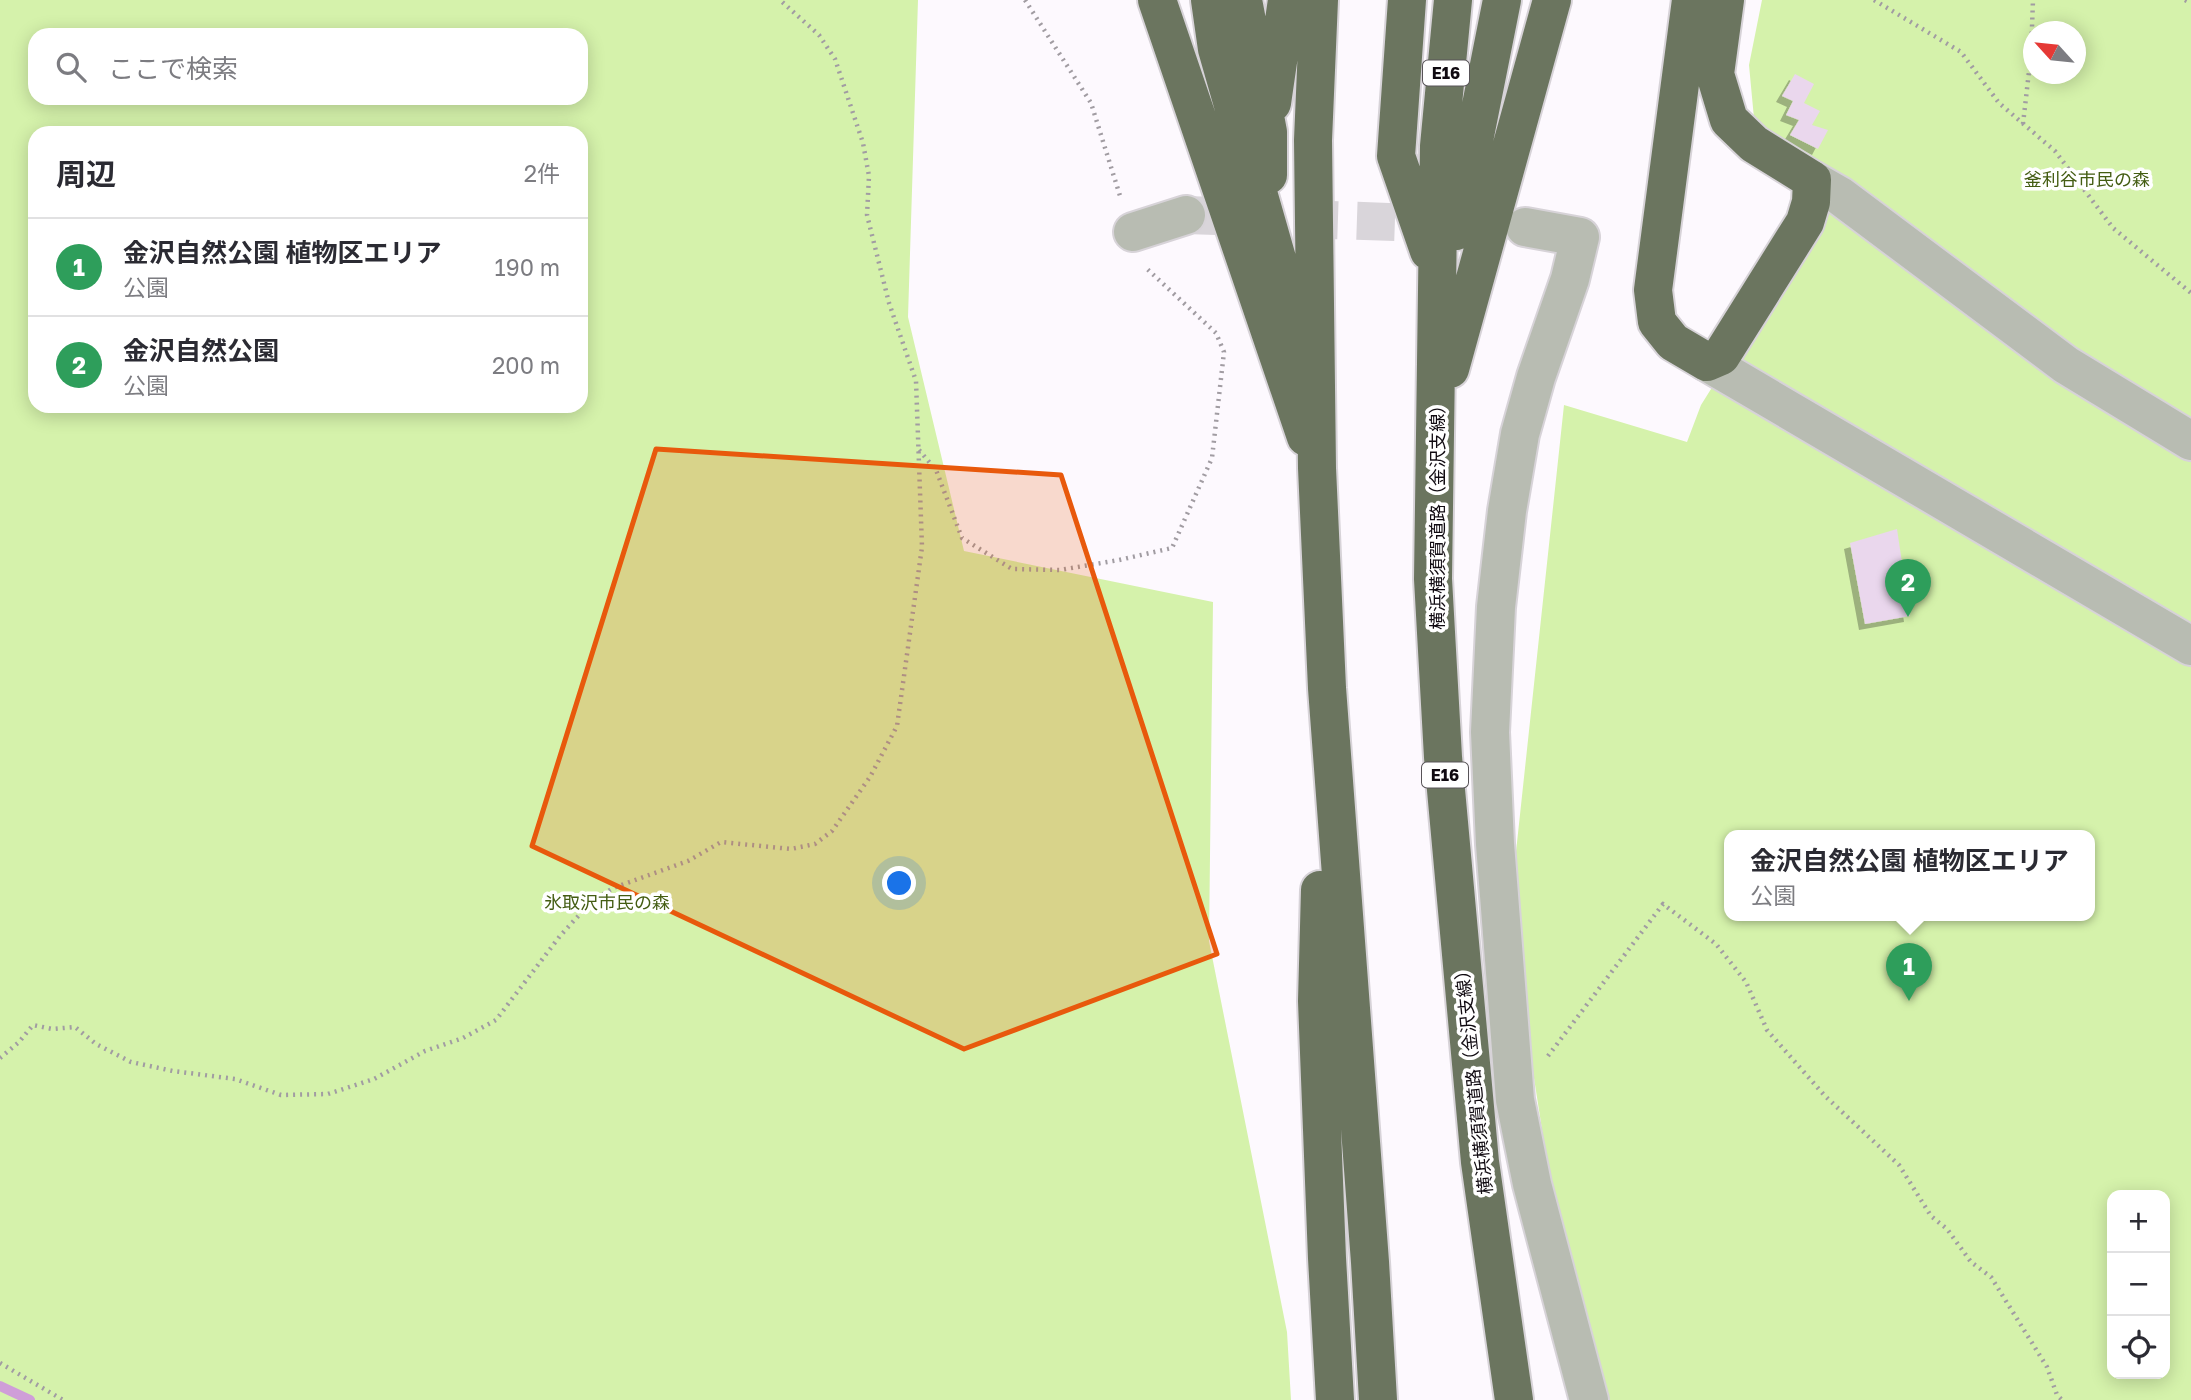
<!DOCTYPE html>
<html lang="ja">
<head>
<meta charset="utf-8">
<style>
  :root { --surface:#fff; --page:#f2f2f3; --text:#2b2b33; --muted:#7c7c81; --line:#e1e1e2; --accent:#5f7b2f }
  body { margin:0; font-family:"Golos Text","Noto Sans JP",sans-serif; background:var(--page); color:var(--text) }
  .controls { position:absolute; right:21px; bottom:21px; display:grid; overflow:hidden; border-radius:14px; box-shadow:0 4px 18px #0003 }
  .controls button { width:63px; height:63px; display:grid; place-items:center; padding:0; border:0; border-bottom:2px solid var(--line); background:var(--surface); color:var(--text); font:35px sans-serif }
  .compass { position:absolute; left:2023px; top:21px; width:63px; height:63px; border-radius:50%; background:var(--surface); box-shadow:0 4px 18px #0003; rotate:297deg }
  .you { position:absolute; left:900px; top:884px; width:24px; height:24px; margin:-18px; border:5px solid #fff; border-radius:50%; background:#1a73e8; box-shadow:0 0 0 10px #1a73e833 }
  .badge { display:grid; place-items:center; width:46px; height:46px; border-radius:50%; background:var(--accent); color:#fff; font-size:23px; font-weight:700 }
  .pin { position:absolute; translate:-50% -58px; filter:drop-shadow(0 2px 4px #0008) }
  .pin::after { content:''; position:absolute; top:37px; width:24px; height:21px; background:inherit; clip-path:polygon(0 0,100% 0,50% 100%) }
  .popup { position:absolute; left:1724px; top:830px; width:371px; height:91px; box-sizing:border-box; display:grid; place-content:center; border-radius:14px; background:var(--surface); filter:drop-shadow(0 2px 5px #0005); font-size:23px; white-space:nowrap; color:var(--muted) }
  .popup b { font-size:26px; color:var(--text) }
  .popup::after { content:''; position:absolute; left:50%; top:100%; margin-left:-14px; border:14px solid transparent; border-top-color:var(--surface) }
  .list { margin:0; padding:0; list-style:none }
  h2 { display:flex; justify-content:space-between; align-items:center; height:91px; margin:0; padding:0 28px; font-size:30px }
  h2 small { font-size:23px; font-weight:400; color:var(--muted) }
  .list li { display:grid; grid-template-columns:46px 1fr auto; gap:21px; align-items:center; box-sizing:border-box; height:98px; padding:0 28px; border-top:2px solid var(--line) }
  .list b { display:block; font-size:26px; white-space:nowrap }
  .list p { margin:0; font-size:23px; white-space:nowrap; color:var(--muted) }
  .list em { font-size:23px; font-style:normal; color:var(--muted) }
  .icon { flex:none; width:38px; height:38px; fill:none; stroke:currentColor; stroke-width:2; stroke-linecap:round; stroke-linejoin:round }
  .map { position:relative; flex:none; width:2191px; height:1400px; overflow:hidden }
  .search { position:absolute; background:var(--surface); box-shadow:0 4px 18px #0003; left:28px; top:28px; width:560px; height:77px; display:flex; align-items:center; gap:18px; box-sizing:border-box; padding:0 24px; border-radius:21px; color:var(--muted); font-size:26px }
  .panel { position:absolute; background:var(--surface); box-shadow:0 4px 18px #0003; left:28px; top:126px; width:560px; height:287px; border-radius:21px }
  .map>svg:first-child { display:block }
  .green { fill:#d5f2ab; fill-rule:evenodd }
  .lines { fill:none; stroke-linecap:round; stroke-linejoin:round }
  .stream { stroke:#cf9ed8; stroke-width:10 }
  .building { fill:#ead7ed; filter:url(#shadow) }
  .minor-tunnel { stroke:#d9d5da; stroke-width:38; stroke-dasharray:38 19; stroke-linecap:butt }
  .minor-casing { stroke:#d7d3d8; stroke-width:42 }
  .highway-casing { stroke:#d7d3d8; stroke-width:42 }
  .path { stroke:#a19ca2; stroke-width:4.5; stroke-dasharray:2 5; stroke-linecap:butt }
  .minor { stroke:#b8bcb2; stroke-width:38 }
  .highway { stroke:#6b755f; stroke-width:38 }
  .marked { fill:#e8590c; fill-opacity:0.2; stroke:#e8590c; stroke-width:5; stroke-linejoin:round }
  .labels { text-anchor:middle; dominant-baseline:central; stroke-width:7; stroke-linejoin:round; paint-order:stroke }
  .shield { fill:#fff; stroke:#585458; stroke-width:2 }
  .shield-label { font-size:16px; font-weight:bold; fill:#100a11 }
  .park-label { font-size:18px; fill:#445d13; stroke:#fff }
  .street-label { font-size:18px; fill:#100a11; stroke:#fff }
</style>
</head>
<body>
<div class="map">
<svg width="2191" height="1400" viewBox="0 0 2191 1400">
  <defs>
    <filter id="shadow"><feDropShadow dx="-6" dy="6" stdDeviation="0" flood-color="#0004"/></filter>
  </defs>
  <rect width="100%" height="100%" fill="#fdf9fe"/>
  <path class="green" d="M0,0h918l-10,317 56,234 249,51 -4,339 78,391 4,68h-1291zM35,35h546v63h-546zM581,133v273h-546v-273z
    M1762,0h429v1400h-607l-75,-483 55,-512 123,37 14,-37 123,-196 -69,-80 -6,-64zM2034,32h42v42h-42zM1729,835h360v80h-360zM2112,1195h53v179h-53z"/>
  <g class="lines">
    <path class="stream" d="M0,1386l30,14"/>
  </g>
  <path class="building" d="M1795,74l19,10 -10,19 16,8 -8,14 16,5 -10,19 -28,-14 9,-15 -13,-5 7,-14 -11,-5z
    M1897,529l13,87 -45,8 -15,-81z"/>
  <g class="lines">
    <path class="minor-tunnel" d="M1186,215l264,9"/>
    <g class="minor-casing">
      <path id="minor" d="M1812,180l28,16 226,169 125,76
        M1525,227l55,10 -10,42 -34,98 -16,57 -13,77 -11,96 -6,125 5,112 20,256 17,84 57,216
        M1133,232l53,-17
        M1707,362l484,284"/>
    </g>
    <g class="highway-casing">
      <path id="highway" d="M1157,0l149,437
        M1210,0l7,49 85,297
        M1243,0l25,132v43
        M1319,0l-6,140 4,328 10,220 43,574 8,138
        M1407,0l-11,156 33,95
        M1453,0l-14,146 -6,433 10,178 37,405 34,238
        M1691,0l-38,290 4,32 16,20 34,20 14,-6 84,-134 6,-20 1,-22 -58,-36 -25,-24 -14,-46 10,-74
        M1272,103l15,-103
        M1456,231l46,-231
        M1450,369l102,-369
        M1320,890l-3,111 10,257 8,142"/>
    </g>
    <path class="path" d="M1025,0l66,103 30,96
      M1874,0l87,52 38,51 56,48 58,77 78,65
      M2185,0l6,3
      M2023,124l8,-70 2,-54
      M919,450l17,20 26,68 50,31 48,1 59,-10 53,-12 40,-90 12,-106 -8,-19 -71,-66
      M1548,1056l115,-152 53,40 30,38 21,48 58,66 74,69 32,51 16,13 24,33 20,15 56,90 10,28 5,5
      M0,1058l19,-16 14,-17 19,4 23,-2 21,17 35,18 42,9 62,8 46,16 47,-1 46,-15 51,-28 38,-13 33,-18 64,-84 31,-34 22,-14 75,-27 33,-19 70,7 24,-5 17,-13 38,-54 27,-51 25,-179 -6,-166 -27,-78 -22,-88 2,-39 -6,-33 -28,-84 -16,-24 -39,-35
      M0,1363l63,37"/>
    <use href="#minor" class="minor"/>
    <use href="#highway" class="highway"/>
  </g>
  <path class="marked" d="M656,449l405,26 156,479 -253,95 -432,-203z"/>
  <g class="labels">
    <g class="shield">
      <rect x="1423" y="60.5" width="46" height="25" rx="5"/>
      <rect x="1422" y="762.5" width="46" height="25" rx="5"/>
    </g>
    <g class="shield-label">
      <text x="1446" y="73">E16</text>
      <text x="1445" y="775">E16</text>
    </g>
    <g class="park-label">
      <text x="2087" y="179">釜利谷市民の森</text>
      <text x="607" y="902">氷取沢市民の森</text>
    </g>
    <g class="street-label">
      <text transform="translate(1437 513) rotate(-90)">横浜横須賀道路（金沢支線）</text>
      <text transform="translate(1473 1078) rotate(-96)">横浜横須賀道路（金沢支線）</text>
    </g>
  </g>
</svg>
<div class="controls">
<button>+</button>
<button>−</button>
<button><svg class="icon" aria-label="locate" viewBox="0 0 24 24"><circle cx="12" cy="12" r="6"/><path d="M12 2v4M12 18v4M2 12h4M18 12h4"/></svg></button>
</div>
<svg class="compass" viewBox="-18 -18 36 36"><path d="M0-13l5 13h-10z" fill="#e53935"/><path d="M0 13l5-13h-10z" fill="#7c7c81"/></svg>
<div class="you"></div>
<div class="pin badge" style="left:1909px;top:1001px;background:#2e9e5b">1</div>
<div class="popup"><b>金沢自然公園 植物区エリア</b>公園</div>
<div class="pin badge" style="left:1908px;top:617px;background:#2e9e5b">2</div>
<div class="search"><svg class="icon" aria-label="search" viewBox="0 0 24 24"><circle cx="10" cy="10" r="6"/><path d="M15 15l6 6"/></svg>ここで検索</div>
<section class="panel">
<h2>周辺<small>2件</small></h2>
<ul class="list">
<li><span class="badge" style="background:#2e9e5b">1</span><div><b>金沢自然公園 植物区エリア</b><p>公園</p></div><em>190 m</em></li>
<li><span class="badge" style="background:#2e9e5b">2</span><div><b>金沢自然公園</b><p>公園</p></div><em>200 m</em></li>
</ul>
</section>
</div>
</body>
</html>
